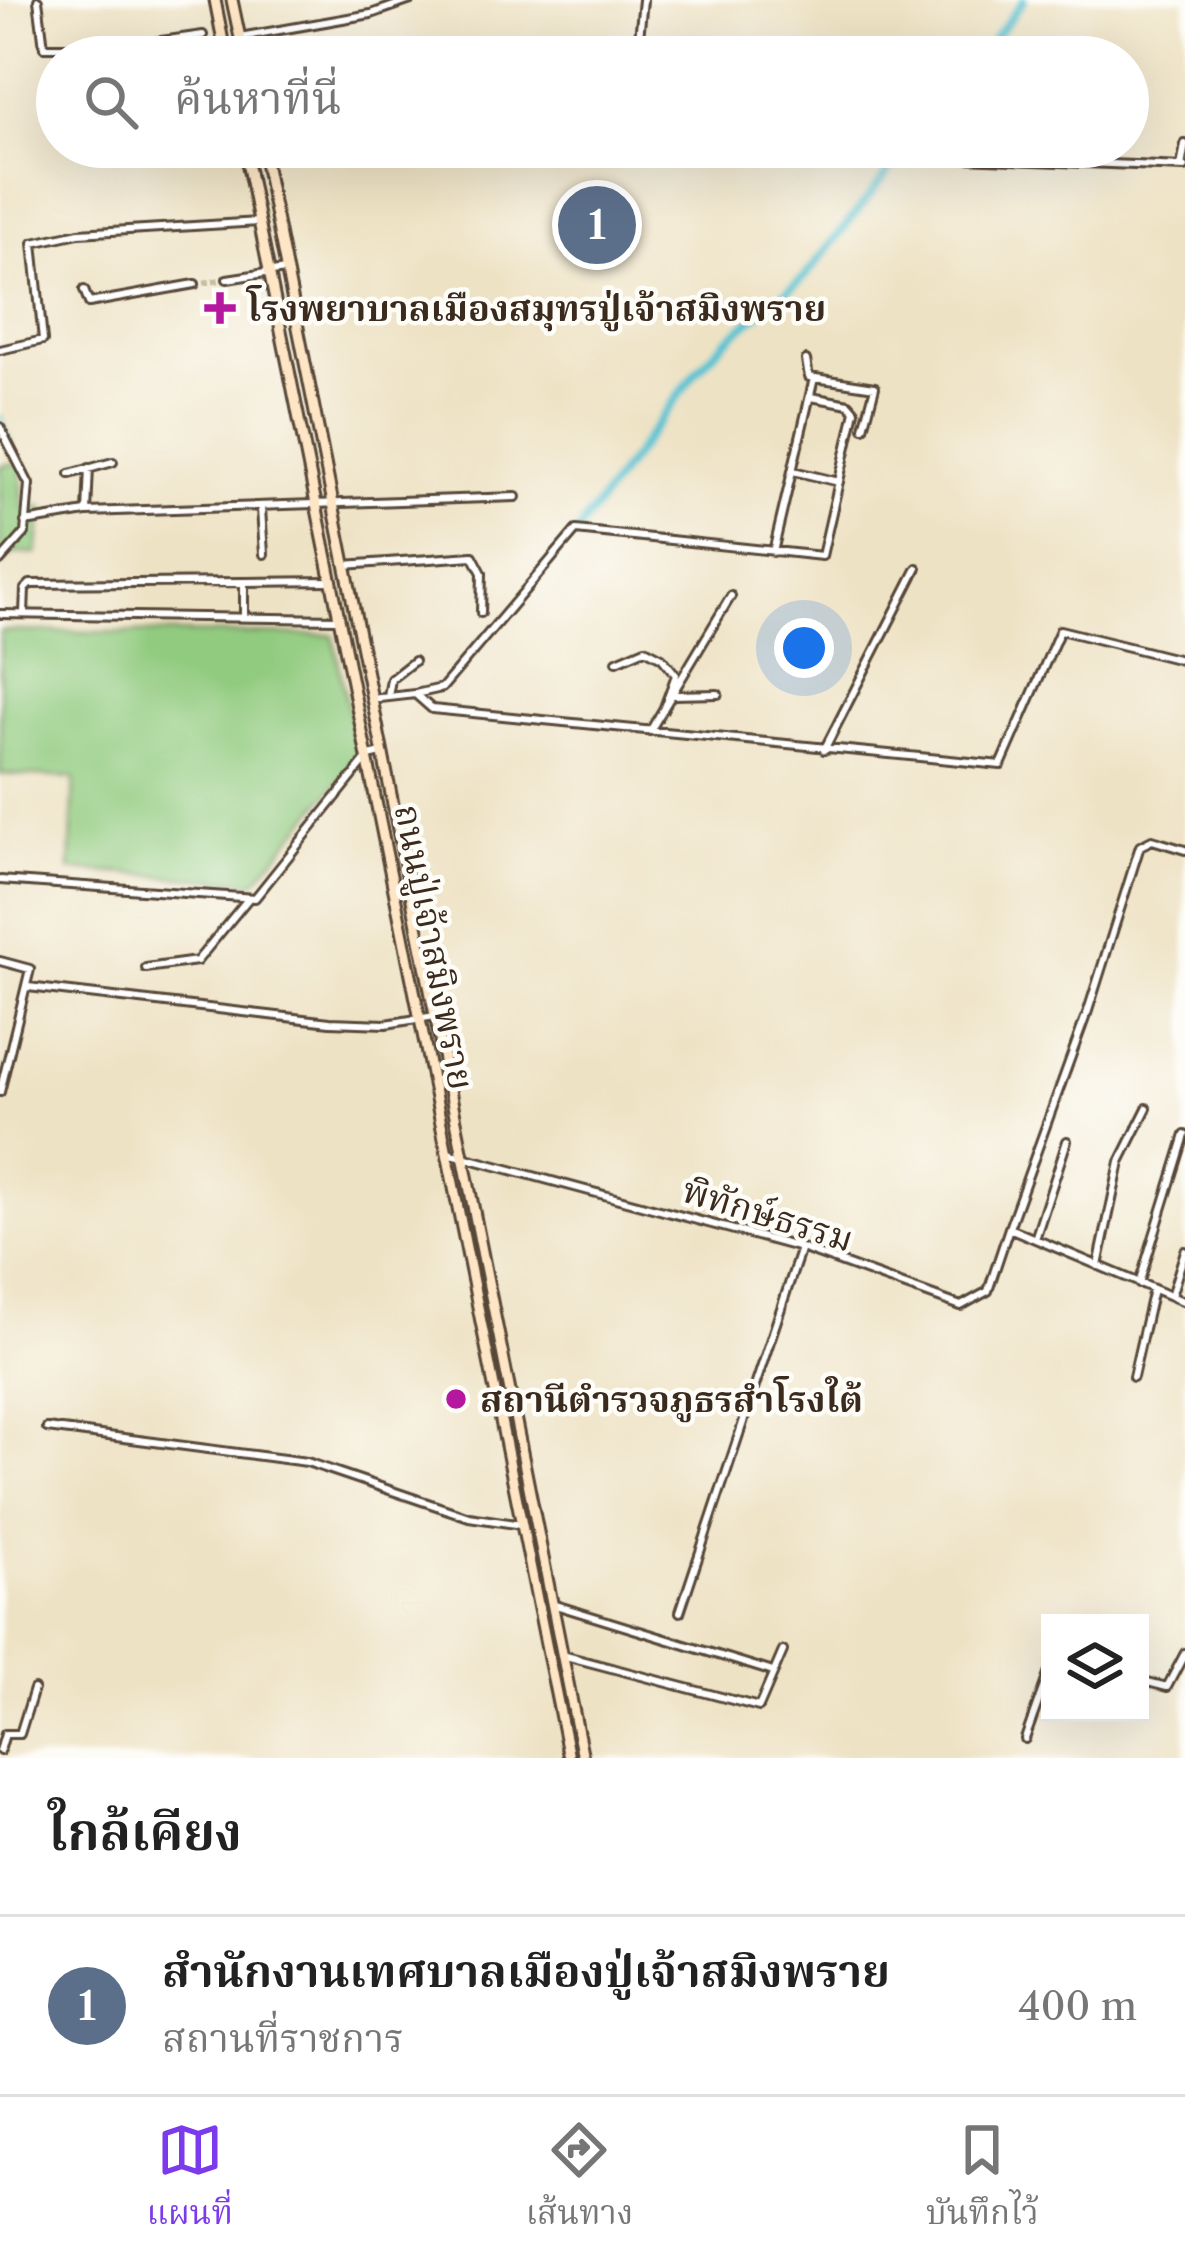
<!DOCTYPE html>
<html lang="th">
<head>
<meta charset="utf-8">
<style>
  :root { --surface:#fff; --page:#f6f6f6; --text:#222; --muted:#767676; --line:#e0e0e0; --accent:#7c3aed }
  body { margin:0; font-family:"Libre Caslon Text","Noto Serif Thai",serif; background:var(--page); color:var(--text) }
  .controls { position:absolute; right:36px; bottom:36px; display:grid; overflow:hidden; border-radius:0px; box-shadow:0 12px 48px #0002 }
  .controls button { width:108px; height:108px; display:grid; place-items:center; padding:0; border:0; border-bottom:3px solid var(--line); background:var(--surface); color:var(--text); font:60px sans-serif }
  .you { position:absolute; left:804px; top:648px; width:42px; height:42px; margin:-30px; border:9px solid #fff; border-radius:50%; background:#1a73e8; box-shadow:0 0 0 18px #1a73e833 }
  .badge { display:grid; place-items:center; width:78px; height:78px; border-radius:50%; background:var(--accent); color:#fff; font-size:39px; font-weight:700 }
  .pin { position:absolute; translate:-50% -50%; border:6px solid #fff; box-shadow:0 3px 12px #0006 }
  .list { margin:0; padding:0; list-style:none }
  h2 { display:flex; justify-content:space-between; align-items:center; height:156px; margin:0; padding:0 48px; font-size:51px }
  h2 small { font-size:39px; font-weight:400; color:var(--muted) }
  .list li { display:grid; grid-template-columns:78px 1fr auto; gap:36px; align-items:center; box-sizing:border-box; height:180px; padding:0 48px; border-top:3px solid var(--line) }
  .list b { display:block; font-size:45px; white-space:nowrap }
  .list p { margin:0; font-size:39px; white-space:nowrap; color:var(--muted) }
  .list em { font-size:39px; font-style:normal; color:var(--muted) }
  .icon { flex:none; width:66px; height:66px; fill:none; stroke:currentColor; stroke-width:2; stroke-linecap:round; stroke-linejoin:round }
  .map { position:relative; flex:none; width:1185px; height:1758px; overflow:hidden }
  .search { position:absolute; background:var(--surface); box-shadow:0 12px 48px #0002; left:36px; right:36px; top:36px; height:132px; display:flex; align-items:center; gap:30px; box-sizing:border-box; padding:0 42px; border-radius:66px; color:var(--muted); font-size:45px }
  .sheet { height:336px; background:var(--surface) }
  nav { display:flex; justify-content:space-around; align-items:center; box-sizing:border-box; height:168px; border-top:3px solid var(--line); background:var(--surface); font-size:33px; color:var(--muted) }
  nav a { display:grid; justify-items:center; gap:6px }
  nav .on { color:var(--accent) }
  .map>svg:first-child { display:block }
  .green { fill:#91cb7f; stroke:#667a4e; stroke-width:3 }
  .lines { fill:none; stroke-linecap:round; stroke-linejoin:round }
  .stream { stroke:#56c2d1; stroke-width:3 }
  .canal { stroke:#56c2d1; stroke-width:8 }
  .minor-tunnel { stroke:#cabda3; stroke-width:6; stroke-dasharray:6 3; stroke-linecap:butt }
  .minor-casing { stroke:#564637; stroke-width:12 }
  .secondary-casing { stroke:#564637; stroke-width:15 }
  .minor { stroke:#fff; stroke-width:6 }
  .secondary { stroke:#fde5c5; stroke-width:9 }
  .poi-dot { fill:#b5179e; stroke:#fdfcf7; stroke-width:4.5 }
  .labels { text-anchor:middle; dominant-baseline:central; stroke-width:9; stroke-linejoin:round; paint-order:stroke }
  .poi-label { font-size:36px; font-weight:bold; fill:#3b2a1e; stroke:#fdfcf7; text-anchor:start }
  .street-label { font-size:36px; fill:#3b2a1e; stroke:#fdfcf7 }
</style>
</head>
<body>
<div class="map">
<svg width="1185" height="1758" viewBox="0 0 1185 1758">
  <rect width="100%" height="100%" fill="#fdfcf7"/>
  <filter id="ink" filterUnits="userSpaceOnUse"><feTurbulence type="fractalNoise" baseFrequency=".00833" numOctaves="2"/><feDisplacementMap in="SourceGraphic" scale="24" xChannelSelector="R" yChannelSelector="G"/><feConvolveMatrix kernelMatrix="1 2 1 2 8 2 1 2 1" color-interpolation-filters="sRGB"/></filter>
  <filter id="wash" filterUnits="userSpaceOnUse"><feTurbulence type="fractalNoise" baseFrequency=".004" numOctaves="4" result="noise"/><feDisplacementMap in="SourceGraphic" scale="48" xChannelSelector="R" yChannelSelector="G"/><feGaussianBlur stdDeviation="2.7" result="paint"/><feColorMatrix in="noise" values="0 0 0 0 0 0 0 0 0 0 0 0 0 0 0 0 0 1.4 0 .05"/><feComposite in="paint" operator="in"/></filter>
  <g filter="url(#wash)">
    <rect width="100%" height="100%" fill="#eee2c4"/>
    <path class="green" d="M21,462l2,45h20l-6,46h-23l-14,13v-100z
      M0,631l333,4 25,123 -103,124 -185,-12 4,-92 -74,-4z"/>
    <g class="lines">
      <path class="stream" d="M0,415l11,26
        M20,461l12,22"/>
      <path class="canal" d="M980,57l44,-57
        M578,531l118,-159 28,-30 81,-65 103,-130"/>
    </g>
  </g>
  <g filter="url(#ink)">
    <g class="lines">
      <path class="minor-tunnel" d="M195,284l32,-5"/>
      <g class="minor-casing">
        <path id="minor" d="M38,0l6,47h75l84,-12
          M240,37l131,-23 40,-14
          M637,57l6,-57
          M690,147l495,20
          M1181,167l4,-23
          M227,279l58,-9
          M84,290l5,13 106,-19
          M0,350l43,-10 -10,-97 46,-10 180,-11
          M806,360l3,17 66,10 -11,41
          M0,427l29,57 -4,49 -25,28
          M89,468l-2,44 429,-15
          M793,471l46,11
          M70,474l43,-12
          M261,509l3,45
          M25,522l61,-10
          M773,552l41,-174
          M344,565l129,-9 9,17 -1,40
          M244,583v32
          M24,613l1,-24 5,-5 303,-3
          M0,614l337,5
          M617,661l28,-12 17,9 14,17 -13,35
          M415,694l27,-6 134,-158 246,26 33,-145 -6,-7 -38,-7
          M674,695l44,-1
          M388,697l3,-18 23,-18
          M371,699l44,-5 17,15 569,56 59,-135 125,31
          M650,731l81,-135
          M824,750l93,-182
          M356,772l13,-16 13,-3
          M0,880l255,18 98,-122
          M0,961l30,8 -30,123
          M146,968l51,-7 51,-62
          M28,987l302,35 56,2 49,-8
          M1087,1014l53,-168 12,-6 33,10
          M448,1153l353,95 160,58 27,-15 21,-63 176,74
          M1009,1228l76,-210
          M1035,1239l32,-98
          M1098,1266l22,-104 27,-54
          M1139,1284l46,-149
          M1171,1296l14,-45
          M1133,1377l20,-88
          M47,1428l260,34 162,55 53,8
          M552,1604l218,67
          M680,1612l121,-364
          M562,1655l197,52 24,-56
          M1140,1680l27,7 18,-34
          M1025,1739l25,-70
          M0,1751l5,-17h15l14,-45"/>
      </g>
      <g class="secondary-casing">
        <path id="secondary" d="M215,0l11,57
          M232,0l12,57
          M244,147l325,1611
          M262,147l321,1611"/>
      </g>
      <use href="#minor" class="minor"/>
      <use href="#secondary" class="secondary"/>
    </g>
  </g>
  <g class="poi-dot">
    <path d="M214 290h12v12h12v12h-12v12h-12v-12h-12v-12h12z"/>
    <circle cx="456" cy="1399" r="12"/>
  </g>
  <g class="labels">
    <g class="poi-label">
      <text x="247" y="308">โรงพยาบาลเมืองสมุทรปู่เจ้าสมิงพราย</text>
      <text x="480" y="1399">สถานีตำรวจภูธรสำโรงใต้</text>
    </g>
    <g class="street-label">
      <text transform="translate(435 947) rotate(79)">ถนนปู่เจ้าสมิงพราย</text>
      <text transform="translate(768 1214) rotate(17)">พิทักษ์ธรรม</text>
    </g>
  </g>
</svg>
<div class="controls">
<button><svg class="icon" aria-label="layers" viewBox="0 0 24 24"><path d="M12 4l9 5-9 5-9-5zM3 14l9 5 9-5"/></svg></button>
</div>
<div class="you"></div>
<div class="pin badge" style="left:597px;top:225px;background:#5c6f8a">1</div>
<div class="search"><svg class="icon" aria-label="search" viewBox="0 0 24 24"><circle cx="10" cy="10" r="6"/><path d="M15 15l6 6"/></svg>ค้นหาที่นี่</div>
</div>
<section class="sheet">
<h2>ใกล้เคียง<small></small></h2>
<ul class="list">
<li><span class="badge" style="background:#5c6f8a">1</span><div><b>สำนักงานเทศบาลเมืองปู่เจ้าสมิงพราย</b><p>สถานที่ราชการ</p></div><em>400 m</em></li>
</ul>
</section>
<nav>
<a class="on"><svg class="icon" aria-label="map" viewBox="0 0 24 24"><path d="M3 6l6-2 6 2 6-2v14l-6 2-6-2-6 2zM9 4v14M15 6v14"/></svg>แผนที่</a>
<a><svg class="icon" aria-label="directions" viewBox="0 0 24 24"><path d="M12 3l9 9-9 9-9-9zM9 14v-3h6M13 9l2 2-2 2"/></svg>เส้นทาง</a>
<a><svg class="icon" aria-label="saved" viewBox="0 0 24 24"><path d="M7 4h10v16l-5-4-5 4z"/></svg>บันทึกไว้</a>
</nav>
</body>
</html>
